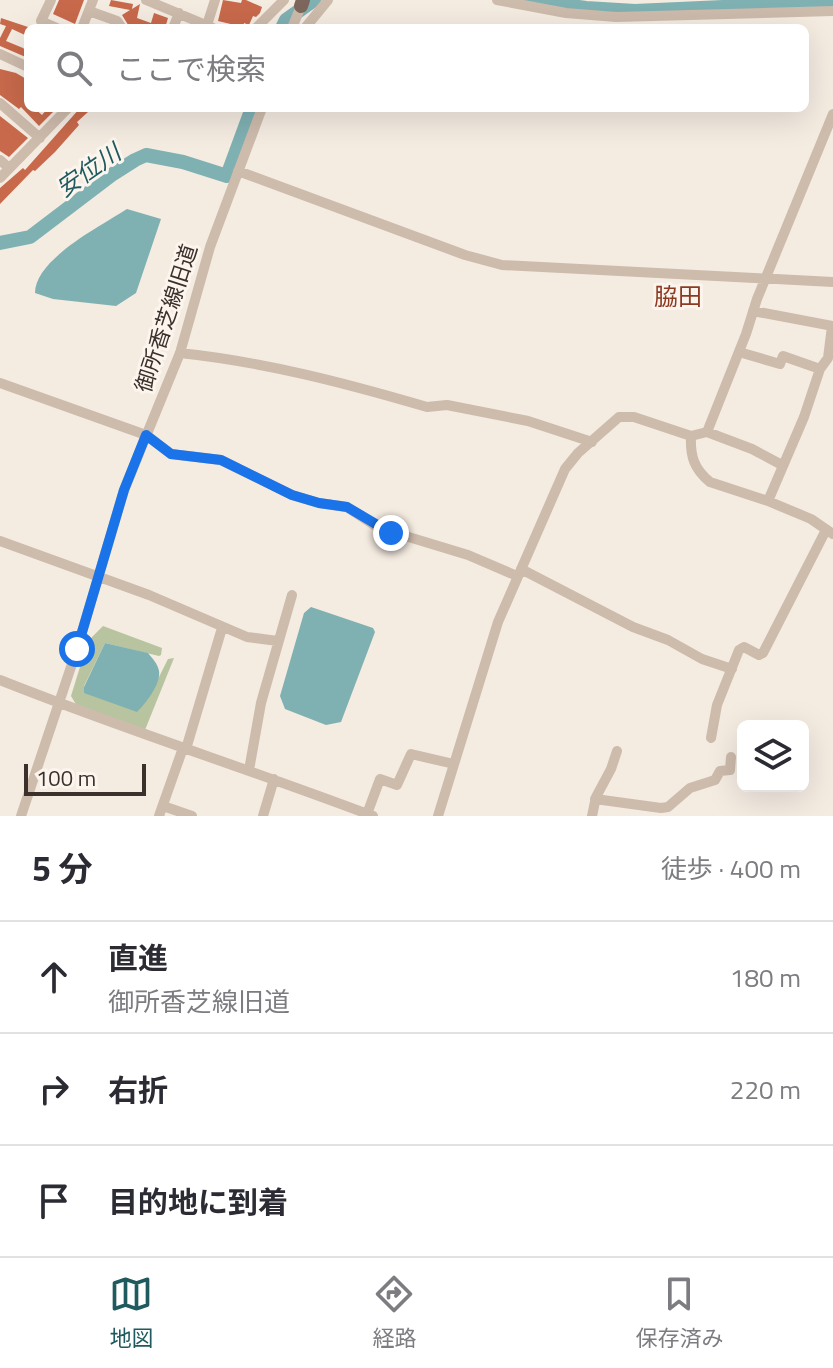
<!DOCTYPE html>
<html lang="ja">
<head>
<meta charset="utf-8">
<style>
  :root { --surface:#fff; --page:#f7f7f7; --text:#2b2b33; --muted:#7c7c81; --line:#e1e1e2; --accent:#1f5a5e }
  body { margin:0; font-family:"Titillium Web","Noto Sans JP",sans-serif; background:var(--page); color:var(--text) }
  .controls { position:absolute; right:24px; bottom:24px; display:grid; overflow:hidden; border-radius:12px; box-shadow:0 8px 32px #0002 }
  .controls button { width:72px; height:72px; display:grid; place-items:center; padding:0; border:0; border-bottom:2px solid var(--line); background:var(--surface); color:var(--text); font:40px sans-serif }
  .scale { position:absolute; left:24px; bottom:20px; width:122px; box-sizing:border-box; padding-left:8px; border:4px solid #3b302b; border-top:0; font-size:22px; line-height:28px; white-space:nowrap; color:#3b302b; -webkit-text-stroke:6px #fbf5ee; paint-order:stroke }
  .stop { position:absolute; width:24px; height:24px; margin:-18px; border:6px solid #1a73e8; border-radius:50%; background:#fff }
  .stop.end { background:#1a73e8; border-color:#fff; box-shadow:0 2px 8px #0008 }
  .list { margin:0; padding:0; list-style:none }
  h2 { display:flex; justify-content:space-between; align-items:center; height:104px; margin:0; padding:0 32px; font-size:34px }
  h2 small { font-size:26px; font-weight:400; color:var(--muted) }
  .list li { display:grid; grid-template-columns:52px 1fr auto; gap:24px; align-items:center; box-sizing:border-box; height:112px; padding:0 32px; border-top:2px solid var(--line) }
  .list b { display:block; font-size:30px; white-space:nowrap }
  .list p { margin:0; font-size:26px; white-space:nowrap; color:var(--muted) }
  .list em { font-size:26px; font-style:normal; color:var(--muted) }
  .icon { flex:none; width:44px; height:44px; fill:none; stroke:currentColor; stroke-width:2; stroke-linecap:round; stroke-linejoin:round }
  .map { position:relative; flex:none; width:833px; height:816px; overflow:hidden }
  .search { position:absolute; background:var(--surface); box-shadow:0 8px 32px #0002; left:24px; right:24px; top:24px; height:88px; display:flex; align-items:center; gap:20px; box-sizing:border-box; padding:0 28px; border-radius:12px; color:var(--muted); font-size:30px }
  .sheet { height:440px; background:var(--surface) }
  nav { display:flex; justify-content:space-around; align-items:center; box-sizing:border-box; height:112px; border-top:2px solid var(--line); background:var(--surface); font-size:22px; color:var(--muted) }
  nav a { display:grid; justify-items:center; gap:4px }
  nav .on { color:var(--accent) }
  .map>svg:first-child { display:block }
  .green { fill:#b8c4a0 }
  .water { fill:#7fb0b2 }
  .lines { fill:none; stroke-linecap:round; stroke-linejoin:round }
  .river { stroke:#7fb0b2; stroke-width:14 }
  .building { fill:#c8694b }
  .minor { stroke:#cdbbac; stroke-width:10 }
  .major { stroke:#7d675c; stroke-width:14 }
  .route { stroke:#1a73e8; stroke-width:10 }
  .labels { text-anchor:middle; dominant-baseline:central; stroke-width:6; stroke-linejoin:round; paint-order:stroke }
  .street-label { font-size:22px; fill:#3b302b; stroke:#fbf5ee }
  .water-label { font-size:24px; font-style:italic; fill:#1f5a5e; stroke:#fbf5ee }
  .neighbourhood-label { font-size:24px; fill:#8c3b22; stroke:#fbf5ee }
</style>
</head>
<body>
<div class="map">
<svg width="833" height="816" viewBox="0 0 833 816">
  <rect width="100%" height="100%" fill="#f4ebe1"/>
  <path class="green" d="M103,626l59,22 -1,7 -2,1 -54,-13 -21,43v6l74,-13 10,-20 6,-1 -29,72 -68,-24 -6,-10 17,-55z"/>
  <path class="water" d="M127,209l34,10 -25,74 -20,13 -63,-7 -18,-6c0,-34 66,-67 92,-84z
    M311,607l62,21 2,4 -34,90 -15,3 -41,-16 -5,-13 24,-83z
    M105,643l43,10c4,5 10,11 11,18 2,13 -13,32 -22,41l-53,-19v-6z"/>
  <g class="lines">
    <path class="river" d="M530,0l56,8 49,3 198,-9
      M282,28l4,-8 28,-20
      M0,243l30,-6 83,-63 22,-14 11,-5 37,7 44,14 25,-68"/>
  </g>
  <path class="building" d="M59,0h25l-9,24 -22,-10z
    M111,0l22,4 -1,5 8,-5 -3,14 14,5 3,-10 14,5 -3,10h-25l-10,-3v3l-8,-13 8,-5 -21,-4z
    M223,0l18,3 1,-3h4l16,7 -2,6 -4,4 -3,-1 -4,9 -5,-2 -1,4 -25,-6z
    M1,18l30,10h-3l-1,8 -15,-7 -6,12 17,7 5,4v6l-28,-12v-8l6,-12 -6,-2z
    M0,69l16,4 12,7v28h6l8,7 6,-7h9l-18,18 -18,-19 -2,2 -19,-14z
    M80,108l8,4 -11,10 2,3 -24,27 -20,19 -2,-1 -33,34v-16l23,-20 2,2z
    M0,116l28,22 -19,19 -9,-6z"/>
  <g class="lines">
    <path class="minor" d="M51,0l-10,21 16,7
      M146,0l67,28
      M497,0l69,13 50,4 217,-6
      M89,11l28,10 5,7
      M207,25l8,-25
      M82,28l11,-28
      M173,28l6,-15
      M256,28l28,-28
      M292,28l9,-22
      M305,28l23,-28
      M0,54l28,13
      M0,103l40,35
      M0,160l9,8
      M238,171l227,84 37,10 331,17
      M0,178l68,-70
      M753,311l80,15
      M739,352l41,12 3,-8 37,13
      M180,353c85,9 165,30 247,54l20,-2 81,16 64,21
      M0,383l146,52 25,19 50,6 71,35 27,8 28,4 32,21 89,27 49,21
      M707,432l45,17 30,16
      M691,436c-1,20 3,33 19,46l58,19 43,18 22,15
      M768,501l36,-84 16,-48 8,-11 4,-32
      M0,541l149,54 98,42 31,4
      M521,569l112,58 35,13 34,19 30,10
      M0,680c123,49 249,89 373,136
      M711,738l6,-33 22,-55 5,-3 15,8 4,-2 63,-123
      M186,749l36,-121
      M249,770l12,-67 31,-108
      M595,799l66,9 7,-1 22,-19 25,-8 5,-9 10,-1 1,-13
      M163,806l29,10
      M367,814l13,-35 17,6 14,-31 43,10
      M21,816l56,-167 47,-159 56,-137 30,-106 52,-139
      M159,816l24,-68
      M263,816l11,-37
      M438,816l60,-194 67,-153 13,-16 41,-36h15l57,19 16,-4 39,-98 11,-35 76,-185
      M592,816l4,-19 15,-28 6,-18"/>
    <path class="major" d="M301,6l2,-6"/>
  </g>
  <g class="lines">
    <path class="route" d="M77,649l47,-159 22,-55 25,19 50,6 71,35 27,8 28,4 44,26"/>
  </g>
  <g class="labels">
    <g class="street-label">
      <text transform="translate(166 318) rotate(-72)">御所香芝線旧道</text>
    </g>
    <g class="water-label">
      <text transform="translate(88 170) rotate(-35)">安位川</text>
    </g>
    <g class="neighbourhood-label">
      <text x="678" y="296">脇田</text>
    </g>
  </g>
</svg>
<div class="controls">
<button><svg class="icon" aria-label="layers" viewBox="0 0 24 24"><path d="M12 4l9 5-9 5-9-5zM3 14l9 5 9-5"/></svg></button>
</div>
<div class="scale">100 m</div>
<div class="stop" style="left:77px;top:649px"></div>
<div class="stop end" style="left:391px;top:533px"></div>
<div class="search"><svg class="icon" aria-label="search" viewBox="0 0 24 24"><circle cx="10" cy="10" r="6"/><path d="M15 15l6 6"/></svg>ここで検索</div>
</div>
<section class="sheet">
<h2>5 分<small>徒歩 · 400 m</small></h2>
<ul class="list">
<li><svg class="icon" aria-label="ahead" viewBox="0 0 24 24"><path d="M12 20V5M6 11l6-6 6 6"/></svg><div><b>直進</b><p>御所香芝線旧道</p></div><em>180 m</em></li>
<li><svg class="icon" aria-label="right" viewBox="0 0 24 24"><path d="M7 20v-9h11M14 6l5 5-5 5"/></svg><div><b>右折</b></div><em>220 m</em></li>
<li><svg class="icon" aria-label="arrive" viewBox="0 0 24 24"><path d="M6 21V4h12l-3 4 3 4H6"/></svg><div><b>目的地に到着</b></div></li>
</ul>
</section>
<nav>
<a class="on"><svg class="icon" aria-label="map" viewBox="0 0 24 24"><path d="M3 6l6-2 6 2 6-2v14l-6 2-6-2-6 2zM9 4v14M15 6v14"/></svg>地図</a>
<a><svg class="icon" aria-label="directions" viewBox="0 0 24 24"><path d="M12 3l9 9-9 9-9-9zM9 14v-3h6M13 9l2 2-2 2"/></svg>経路</a>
<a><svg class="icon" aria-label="saved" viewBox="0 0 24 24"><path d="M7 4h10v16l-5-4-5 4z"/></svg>保存済み</a>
</nav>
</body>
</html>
